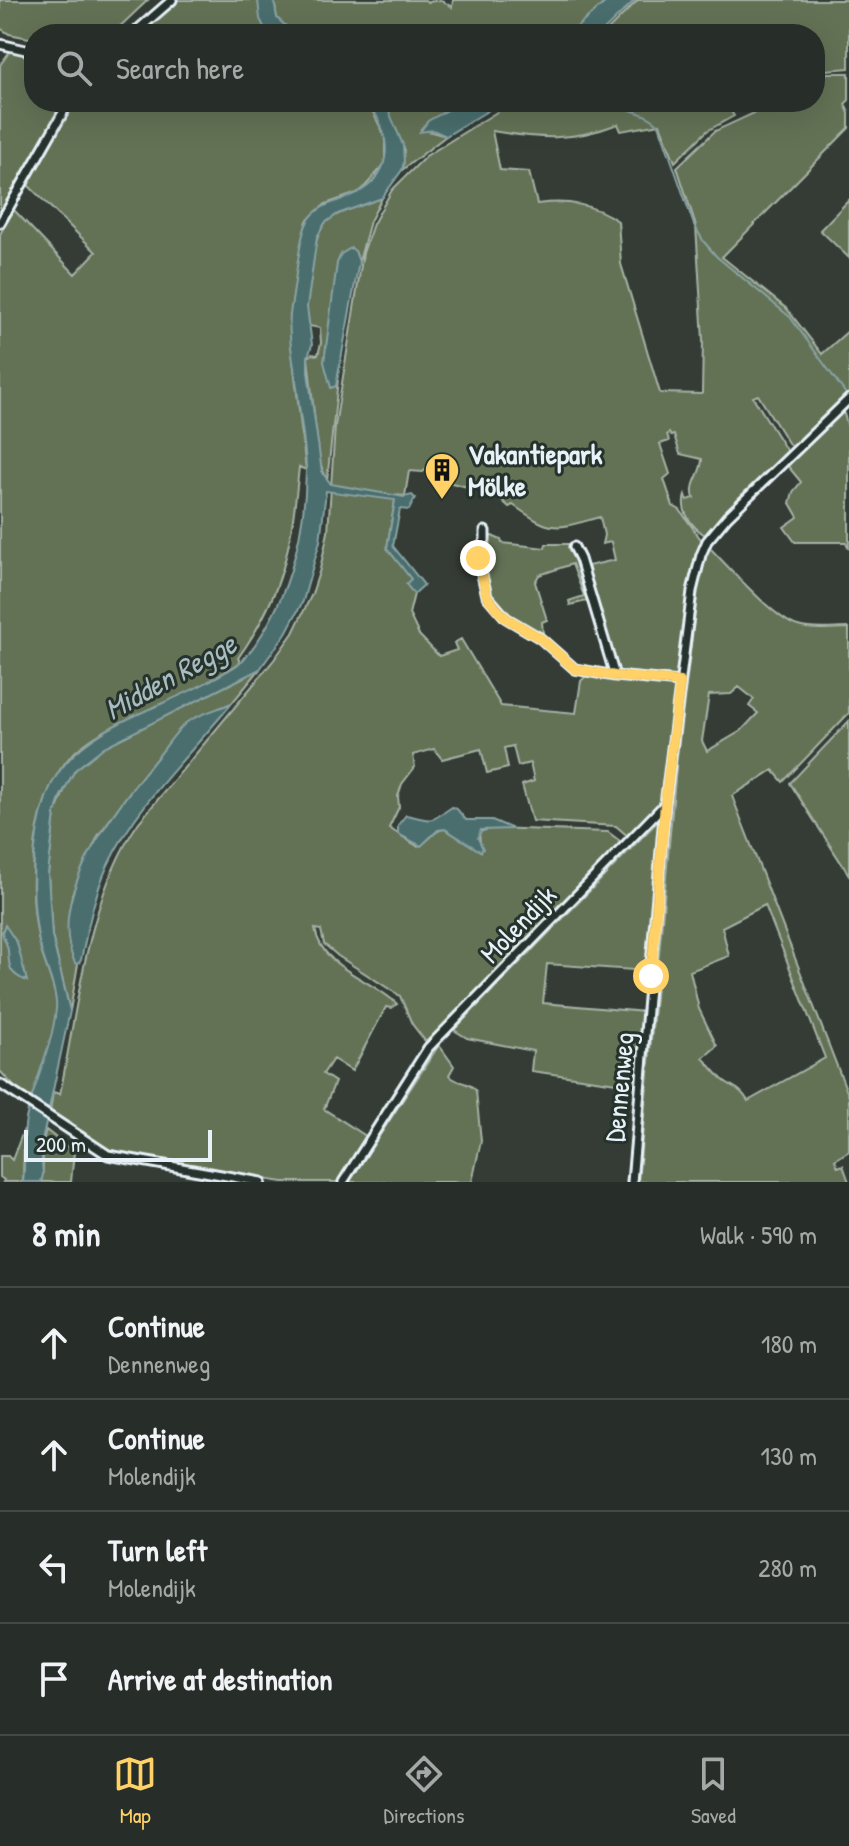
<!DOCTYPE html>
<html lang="en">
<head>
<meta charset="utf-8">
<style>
  :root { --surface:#272d28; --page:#333934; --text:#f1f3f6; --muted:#a4a8a8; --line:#434945; --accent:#ffd166 }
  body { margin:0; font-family:"Patrick Hand",sans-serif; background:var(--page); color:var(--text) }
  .scale { position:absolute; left:24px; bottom:20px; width:188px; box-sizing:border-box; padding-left:8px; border:4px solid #e8f1f8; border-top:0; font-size:22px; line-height:28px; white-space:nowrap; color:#e8f1f8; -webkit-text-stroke:6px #26332d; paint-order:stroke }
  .stop { position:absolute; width:24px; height:24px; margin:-18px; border:6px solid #ffd166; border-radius:50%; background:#fff }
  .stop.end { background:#ffd166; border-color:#fff; box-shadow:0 2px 8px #0008 }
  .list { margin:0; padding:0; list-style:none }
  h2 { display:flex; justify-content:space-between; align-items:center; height:104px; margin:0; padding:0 32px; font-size:34px }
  h2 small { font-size:26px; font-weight:400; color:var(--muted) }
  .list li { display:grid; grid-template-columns:52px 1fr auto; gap:24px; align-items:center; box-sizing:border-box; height:112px; padding:0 32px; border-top:2px solid var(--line) }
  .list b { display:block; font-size:30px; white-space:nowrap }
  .list p { margin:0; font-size:26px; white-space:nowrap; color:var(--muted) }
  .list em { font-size:26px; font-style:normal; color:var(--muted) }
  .icon { flex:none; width:44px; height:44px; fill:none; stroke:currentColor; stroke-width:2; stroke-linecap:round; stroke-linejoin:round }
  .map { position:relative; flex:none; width:849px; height:1182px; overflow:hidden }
  .search { position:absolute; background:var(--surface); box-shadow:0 8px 32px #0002; left:24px; right:24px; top:24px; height:88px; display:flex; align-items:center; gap:20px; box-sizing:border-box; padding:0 28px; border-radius:32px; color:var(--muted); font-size:30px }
  .sheet { height:552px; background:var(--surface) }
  nav { display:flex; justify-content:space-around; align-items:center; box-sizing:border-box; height:112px; border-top:2px solid var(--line); background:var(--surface); font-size:22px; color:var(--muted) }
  nav a { display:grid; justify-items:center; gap:4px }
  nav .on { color:var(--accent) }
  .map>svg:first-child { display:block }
  .green { fill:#647254; stroke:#a6b2a6; stroke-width:2; fill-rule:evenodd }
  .water { fill:#4a6e6d; stroke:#89a2a5; stroke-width:2 }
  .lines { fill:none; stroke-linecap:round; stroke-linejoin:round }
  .stream { stroke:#89a2a5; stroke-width:2 }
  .street-casing { stroke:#e8f1f8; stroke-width:13 }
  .street { stroke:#26332d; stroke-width:7 }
  .route { stroke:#ffd166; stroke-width:10 }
  .labels { text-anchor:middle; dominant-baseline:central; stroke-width:6; stroke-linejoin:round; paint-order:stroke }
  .poi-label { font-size:28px; font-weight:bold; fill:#e8f1f8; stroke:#26332d; text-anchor:start }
  .street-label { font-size:28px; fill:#e8f1f8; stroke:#26332d }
  .water-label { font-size:30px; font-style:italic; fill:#a9bdc0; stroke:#26332d }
</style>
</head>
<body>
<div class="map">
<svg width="849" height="1182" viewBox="0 0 849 1182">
  <rect width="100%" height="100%" fill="#343c35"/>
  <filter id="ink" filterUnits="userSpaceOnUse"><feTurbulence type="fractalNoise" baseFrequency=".0125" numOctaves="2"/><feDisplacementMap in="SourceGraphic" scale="16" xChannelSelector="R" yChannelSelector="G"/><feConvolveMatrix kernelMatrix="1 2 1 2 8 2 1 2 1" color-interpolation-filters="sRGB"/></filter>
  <g filter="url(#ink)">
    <path class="green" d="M0,0h148l-36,34h-78v5l-25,-5 -9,-6z
      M178,0h80l10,33 -20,-3 2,4h-112z
      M274,0h151l3,2 13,-2 11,7 1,-7h155l-39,34h-275l-17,-16z
      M638,0h211v68l-34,3v-37h-211z
      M10,51l24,5v46h32l-66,116v-153z
      M828,73h21v27l-4,4 4,9v15l-127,129 65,52 35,45 27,-24v65l-57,54 -34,-54 -5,2 35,56 -69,66 -14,16c-13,-8 -25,-23 -20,-40l2,5 7,-2c-5,-15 8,-24 8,-39l-22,-5 -6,-19 -3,1 -2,-3 -2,1 2,7 -9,3 10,30 -6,5 9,27 7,4 22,31 -12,38 -12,97 -6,3 -53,-5 -4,-5 -27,-103 27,-6 -4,-18 -9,2 2,-9 -4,-18c-47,13 -47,16 -87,-12l-4,2 -14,-13 -67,-17 2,-12 -7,7 -14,-1 -4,25 -9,-1 -9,53 25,31 -5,5 7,10 -5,20 10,21 20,21 18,-6 -3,-7 7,-4 40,67 75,7 5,-32 6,-6 87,9 2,6 -12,107 -3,7 -31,34 -14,-12 -84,-5 -10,-36 12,-4 -4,-18 -12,3 -5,-20 -9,2 4,20 -21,5 -6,-24 -39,10 -8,-10 -21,6 2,12 -13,17 -4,12 1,11 -10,21 28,18c12,-2 15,-16 28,-17l36,22 -2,-19 13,-4 116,4 16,12 -195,202 -17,-22 -12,-28 -62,-40 -14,-12 -3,-14 -6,-1c7,40 57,50 82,75l-6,4 -5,-1 -34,64 -19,-12 -10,15 12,8 -11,27 45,29 -29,44h-57l-147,-23 -27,-6 -24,-14v-6l-35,-21 3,-20 7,2c18,-88 27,-197 79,-272l134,-161 20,-28 19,-39 8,-25 8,-37 7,-106 28,-173 10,-29 19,-34 34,-34 87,-54h212l9,14 -27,15 -32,31 -15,-38 -39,7 -3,-7c-47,18 -78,15 -126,7l8,39 29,2 8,32c31,-4 56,0 81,17l3,43 39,129 42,1 1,-54 -7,-114 -19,-59 38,-36 48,-22 5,-7h47v-26z
      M75,102h293l17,35v27l-25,28 -34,12 -10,8 -9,9 -4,15 -12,73v33l15,128 -7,-3c-8,79 -14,125 -61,191l3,4c-19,12 -38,24 -58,33 -36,17 -78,30 -108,57 -45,42 -48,134 -36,190 4,20 18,46 18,65 0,18 -16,78 -26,93l-12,-8 -19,-21v-837l14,-24 61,64 21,-22 -68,-67z
      M385,102h78l-35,19 -7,8 25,7 -44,34 2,-21z
      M382,198l-12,23 -11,41 -4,-11 -19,135 2,-6 -11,101 -8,-21 -11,-103 4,-3 6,1 3,-12 -1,-15 -11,-2 -2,-12c-1,-20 5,-76 18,-91 10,-11 42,-20 57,-25z
      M849,200v58l-29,-28z
      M843,411l6,19v119l-3,-7h-51l-11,-15 14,-10 -8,-14 3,-11 8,-10 -14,-17z
      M492,536l9,4 1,3 43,5 1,-4h24l6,9 15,47 -21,5 -1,-4 15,-5 -12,-32 -33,11 -4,7 12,38 -5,2 1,11c-43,-15 -74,-49 -55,-95z
      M708,546c20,20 66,73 90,80 15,5 35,2 51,2v85l-66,69 -10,-12 -41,26 117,301v54l-14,9 3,7 5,-2 6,17h-211l39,-425 21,-168zM739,687l15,12 -5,7 9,7 -17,18 -34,20 -5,-10 7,-46 22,-1zM765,905l60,153 -77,43c-9,-15 -16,-13 -26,-22 -7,-7 -12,-14 -19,-21l14,-12 -18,-37 -9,-38 39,-15 -7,-29z
      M260,669l-28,34 -46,20 -52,63 -36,50 -26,58 -3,32 6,37 3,1 -8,47 -18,-75 -4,-62 7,-60 12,-30 8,-14 28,-23z
      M849,721v154l-59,-92z
      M662,820l-14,151 -101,-7 -4,39 102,9 -7,74 -107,-15 2,-20 -66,-13 -13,-8 202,-207z
      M439,1045l15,21 -5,9c7,9 21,6 27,16l5,50 -9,41h-123z
      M24,1129l-1,53h-20l1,-2 -4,-3v-21h8l4,4z
      M46,1130l28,22 -3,30h-30c5,-18 -2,-34 5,-52z"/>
    <path class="water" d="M258,0h16l3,18 17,16h-47l1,-4 19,3 -7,-14z
      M608,0h27l-35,34h-31z
      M368,102h17l18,43 1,17 -2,8 -20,28 -44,16 -13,9 -8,14 -10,70 5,38 -4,12v15l14,100 9,12 73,13 8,-2 3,3 -6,12 -9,-1 -7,37 31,39 -10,9 -8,-10 5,-5 -24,-31 8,-48 -69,-9 -6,50 -17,60 -17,32 -26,36 -156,78 -29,23 -15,28 -5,16 -7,60 4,62 18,75 -29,135 2,29 -2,7h-18c3,-21 -1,-43 3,-63 8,-37 26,-71 30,-110 2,-18 -13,-48 -17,-67 -9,-45 -8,-101 7,-144 22,-69 109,-86 165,-118 10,-6 24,-12 32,-20 44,-51 62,-123 63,-189 0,-25 -6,-51 -8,-75 -3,-29 -12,-61 -7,-89 4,-19 8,-72 17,-86 11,-18 32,-19 49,-28 39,-21 34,-59 11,-91z
      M462,102h40l-56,34 -13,-6 -13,2 8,-11z
      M351,248l4,3 4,11 -23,124 -5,2 -7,-26 13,-99 4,-9z
      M232,703c-42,52 -95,100 -124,162 -14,30 -20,63 -27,95l-3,4 -3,-1c-31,-66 41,-155 80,-203 10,-11 20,-29 32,-38 12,-8 31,-13 45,-19z
      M452,807l5,2 9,11h26l21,9 -32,1 -3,8 5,11 -3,2 -35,-22 -7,1 -17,16 -23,-12v-9l8,-10c27,5 20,10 46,-8z
      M5,925l12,18 10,38c-18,-7 -18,-14 -19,-30 0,-6 -5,-13 -6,-19z"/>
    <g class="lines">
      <path class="stream" d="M612,102c15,9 35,10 47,23l35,100 10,17 13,15 73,60 56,77"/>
      <g class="street-casing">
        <path id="street" d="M133,34l39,-34
          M0,44l34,8
          M0,223l69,-121
          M485,531v9l-7,15 1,7 8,34 19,22 34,20 35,31 40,7 65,6
          M574,547l6,12 35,117
          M0,1084l108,71 153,27
          M343,1182l85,-134 237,-244
          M632,1182l33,-378 27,-213 9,-36 6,-14 20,-24 122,-118"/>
      </g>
      <use href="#street" class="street"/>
    </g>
  </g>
  <g class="lines" filter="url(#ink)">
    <path class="route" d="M478,558l9,38 10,13 9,9 34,20 35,31 40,7 65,6 -15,122 -14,172"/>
  </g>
  <defs>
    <g id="building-pin" transform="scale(1.8)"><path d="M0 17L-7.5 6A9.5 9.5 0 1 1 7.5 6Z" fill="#ffd166" stroke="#26332d"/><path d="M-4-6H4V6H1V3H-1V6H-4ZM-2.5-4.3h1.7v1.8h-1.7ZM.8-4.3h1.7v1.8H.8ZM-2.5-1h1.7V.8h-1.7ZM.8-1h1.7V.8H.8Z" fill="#111"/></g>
  </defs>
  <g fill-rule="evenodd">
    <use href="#building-pin" x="442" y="470"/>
  </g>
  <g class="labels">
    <g class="poi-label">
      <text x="468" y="454">Vakantiepark<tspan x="468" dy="32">Mölke</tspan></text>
    </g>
    <g class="street-label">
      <text transform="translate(518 924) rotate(-46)">Molendijk</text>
      <text transform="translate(619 1087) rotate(-85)">Dennenweg</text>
    </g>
    <g class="water-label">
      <text transform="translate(170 676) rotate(-29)">Midden Regge</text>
    </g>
  </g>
</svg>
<div class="scale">200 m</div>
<div class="stop" style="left:651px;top:976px"></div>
<div class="stop end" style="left:478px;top:558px"></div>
<div class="search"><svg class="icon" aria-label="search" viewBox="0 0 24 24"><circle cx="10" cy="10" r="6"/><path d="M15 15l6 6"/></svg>Search here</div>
</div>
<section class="sheet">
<h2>8 min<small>Walk · 590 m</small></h2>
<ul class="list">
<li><svg class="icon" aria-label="ahead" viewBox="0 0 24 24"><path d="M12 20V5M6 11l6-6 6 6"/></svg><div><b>Continue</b><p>Dennenweg</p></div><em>180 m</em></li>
<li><svg class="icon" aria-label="ahead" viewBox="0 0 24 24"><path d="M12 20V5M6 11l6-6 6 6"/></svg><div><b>Continue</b><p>Molendijk</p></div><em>130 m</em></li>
<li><svg class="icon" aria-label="left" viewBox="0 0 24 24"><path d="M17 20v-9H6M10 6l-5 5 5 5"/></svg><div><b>Turn left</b><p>Molendijk</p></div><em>280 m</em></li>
<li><svg class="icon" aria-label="arrive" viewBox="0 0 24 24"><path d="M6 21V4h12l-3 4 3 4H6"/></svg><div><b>Arrive at destination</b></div></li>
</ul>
</section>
<nav>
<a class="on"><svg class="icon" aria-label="map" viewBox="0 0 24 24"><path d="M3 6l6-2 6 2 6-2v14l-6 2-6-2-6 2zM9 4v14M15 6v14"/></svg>Map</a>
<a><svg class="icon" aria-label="directions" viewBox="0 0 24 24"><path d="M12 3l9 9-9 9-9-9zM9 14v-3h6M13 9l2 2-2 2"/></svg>Directions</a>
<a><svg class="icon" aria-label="saved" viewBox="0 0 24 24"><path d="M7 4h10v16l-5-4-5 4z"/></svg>Saved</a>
</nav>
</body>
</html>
